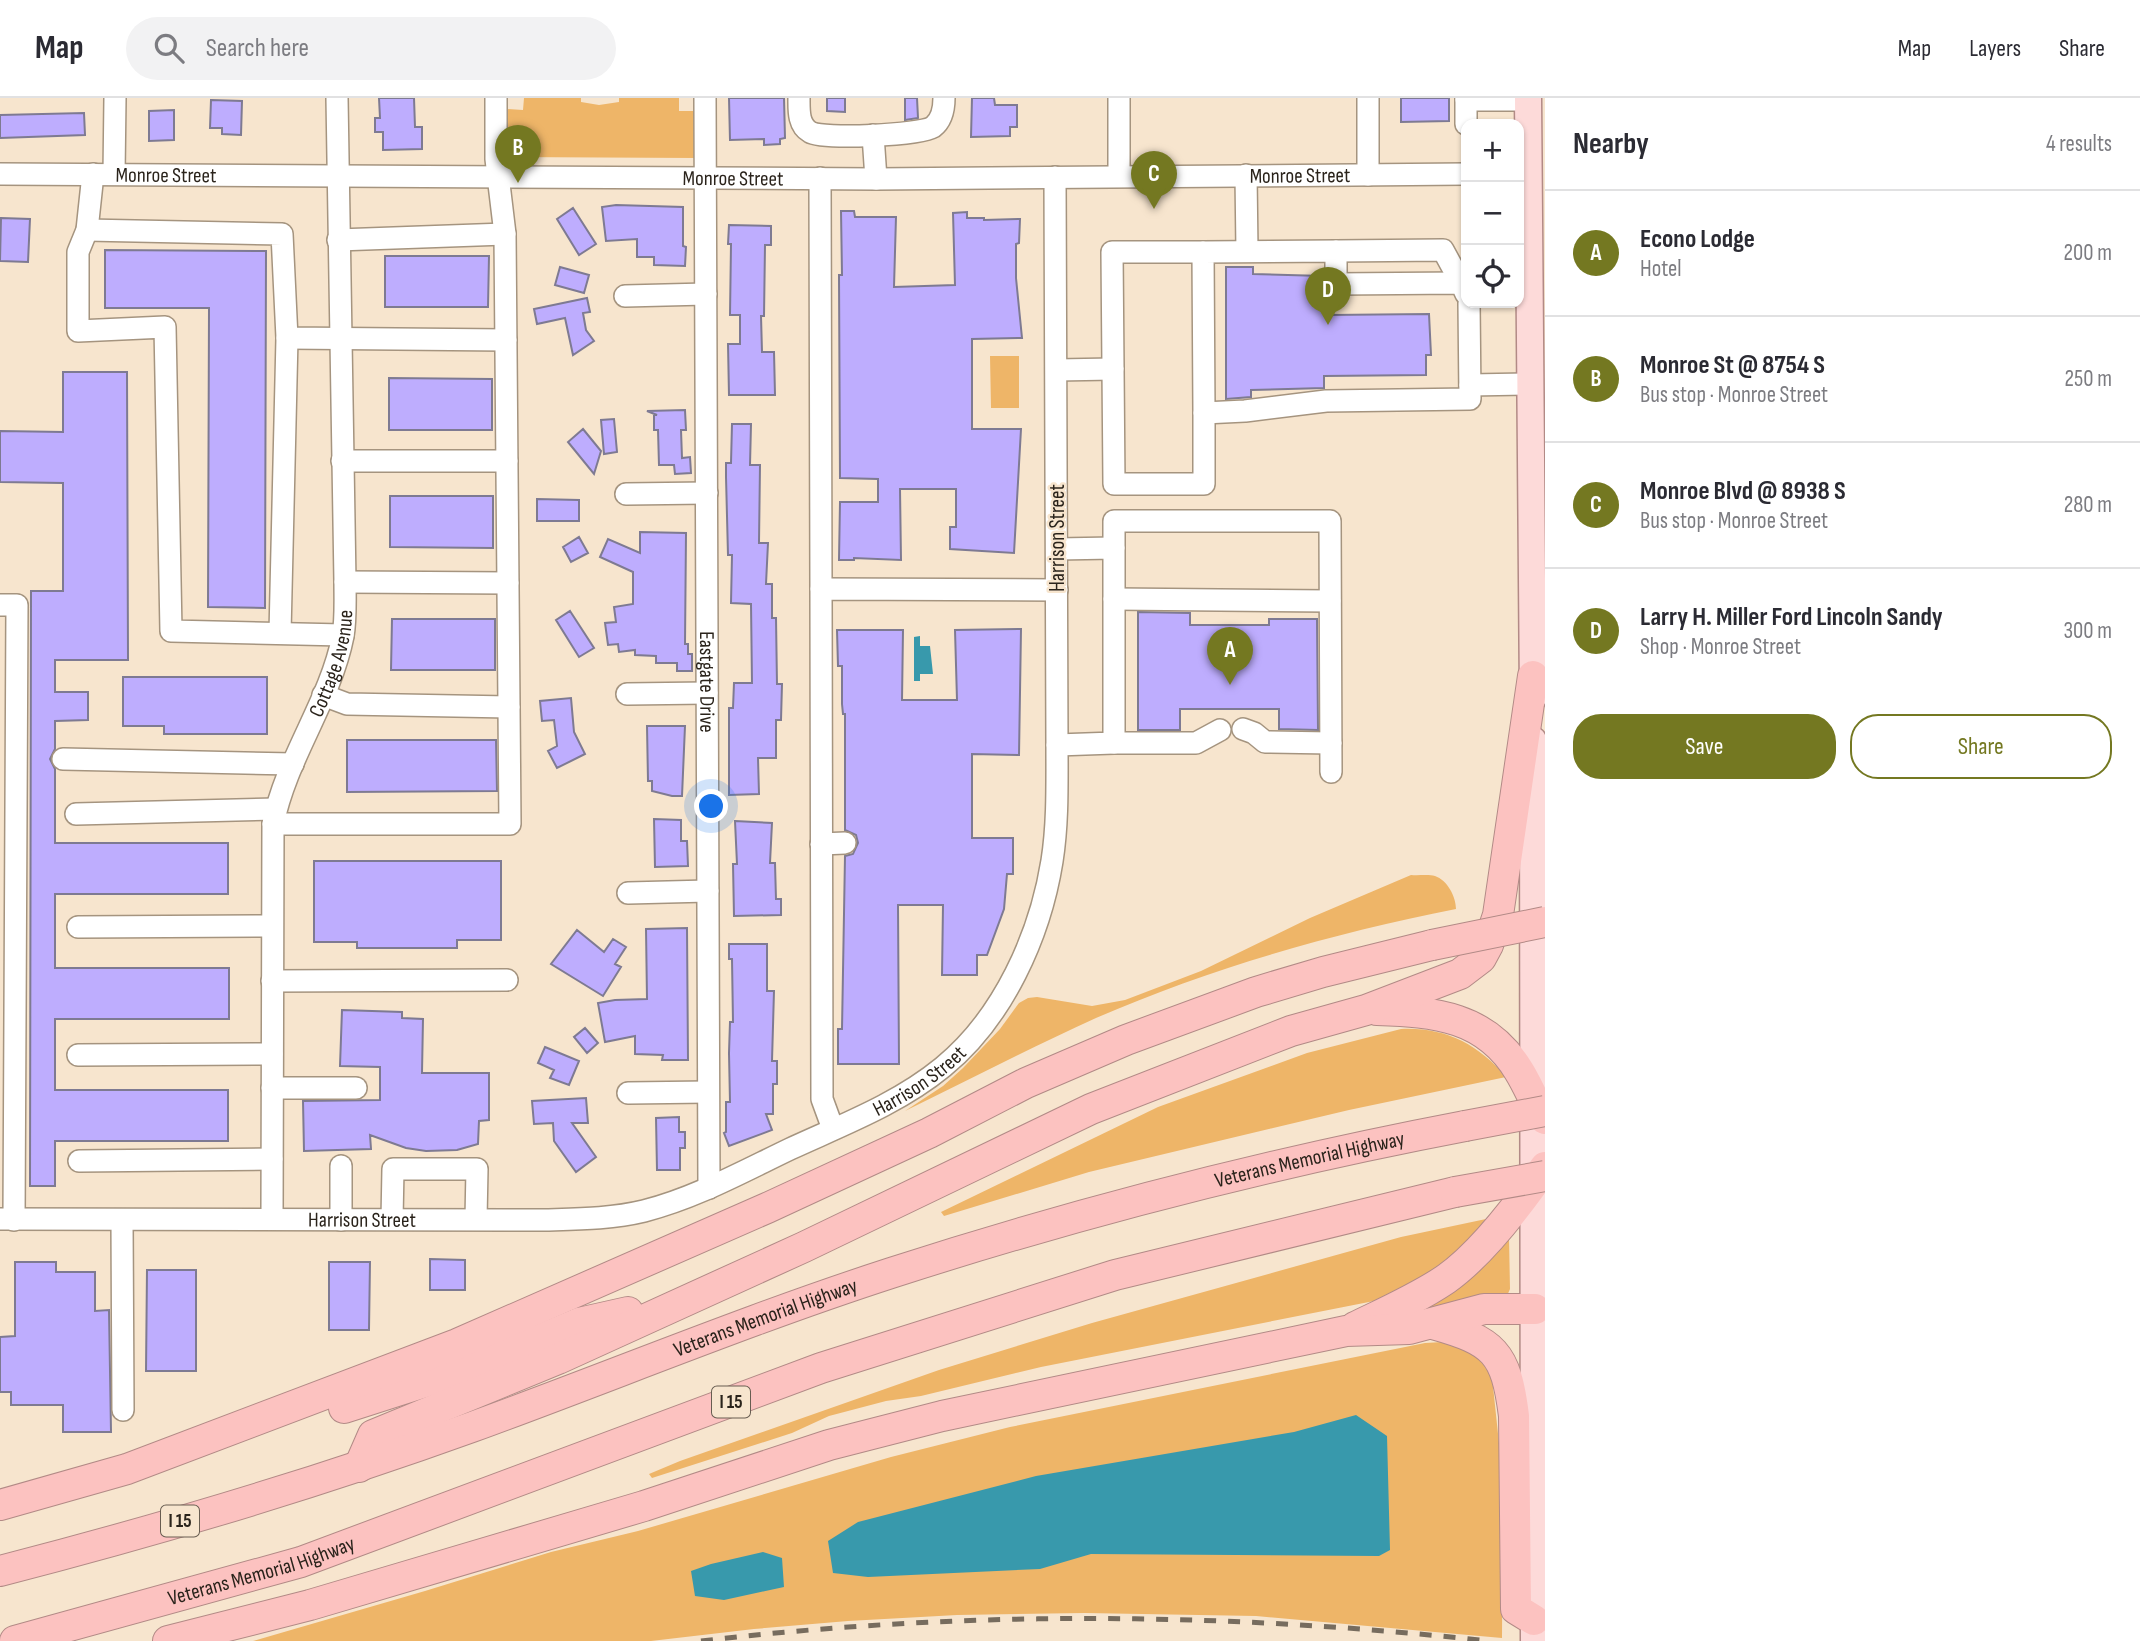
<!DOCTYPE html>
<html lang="en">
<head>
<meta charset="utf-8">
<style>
  :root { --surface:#fff; --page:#f2f2f3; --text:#2b2b33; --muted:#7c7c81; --line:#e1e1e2; --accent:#747821 }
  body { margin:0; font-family:"Sofia Sans Condensed",sans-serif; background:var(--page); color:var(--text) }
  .controls { position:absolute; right:21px; top:21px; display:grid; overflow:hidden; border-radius:14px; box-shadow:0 2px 5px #0004 }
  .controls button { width:63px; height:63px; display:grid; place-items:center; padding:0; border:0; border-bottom:2px solid var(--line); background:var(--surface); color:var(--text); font:35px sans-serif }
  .you { position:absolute; left:712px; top:709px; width:24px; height:24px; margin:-18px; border:5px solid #fff; border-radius:50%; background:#1a73e8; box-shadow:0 0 0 10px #1a73e833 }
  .badge { display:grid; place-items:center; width:46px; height:46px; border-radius:50%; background:var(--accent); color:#fff; font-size:23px; font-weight:700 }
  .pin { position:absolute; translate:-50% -58px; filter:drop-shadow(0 2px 4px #0008) }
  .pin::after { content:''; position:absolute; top:37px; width:24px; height:21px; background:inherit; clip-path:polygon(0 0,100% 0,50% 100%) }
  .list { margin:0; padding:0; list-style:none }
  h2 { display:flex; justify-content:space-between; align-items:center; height:91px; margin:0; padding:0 28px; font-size:30px }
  h2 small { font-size:23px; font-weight:400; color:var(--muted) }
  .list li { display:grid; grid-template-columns:46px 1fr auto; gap:21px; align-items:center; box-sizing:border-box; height:126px; padding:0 28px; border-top:2px solid var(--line) }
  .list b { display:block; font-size:26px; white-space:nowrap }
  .list p { margin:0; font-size:23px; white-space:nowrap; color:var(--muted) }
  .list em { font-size:23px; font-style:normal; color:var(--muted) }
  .actions { display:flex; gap:14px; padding:21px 28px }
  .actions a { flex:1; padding:16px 0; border:2px solid var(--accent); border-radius:28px; text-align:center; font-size:24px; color:var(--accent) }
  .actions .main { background:var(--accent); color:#fff }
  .icon { flex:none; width:38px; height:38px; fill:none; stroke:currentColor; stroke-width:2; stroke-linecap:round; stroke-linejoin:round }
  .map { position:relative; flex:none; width:1545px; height:1543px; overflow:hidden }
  header { display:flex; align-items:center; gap:42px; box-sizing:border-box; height:98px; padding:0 35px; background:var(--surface); border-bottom:2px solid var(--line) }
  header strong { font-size:33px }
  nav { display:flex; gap:38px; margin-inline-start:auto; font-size:24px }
  .search { width:490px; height:63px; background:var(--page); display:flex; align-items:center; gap:18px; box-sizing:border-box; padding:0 24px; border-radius:38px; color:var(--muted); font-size:26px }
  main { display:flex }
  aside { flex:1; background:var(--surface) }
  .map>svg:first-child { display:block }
  .green { fill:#eeb568 }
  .water { fill:#3899ac }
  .building { fill:#beadfe; stroke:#7e7a92; stroke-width:2 }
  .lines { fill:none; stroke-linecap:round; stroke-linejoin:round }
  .minor-casing { stroke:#a5947f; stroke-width:24 }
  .major-casing { stroke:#b28a86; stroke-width:29 }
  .highway-casing { stroke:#b28a86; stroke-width:32 }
  .minor { stroke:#fff; stroke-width:21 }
  .major { stroke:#fddad9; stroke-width:26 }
  .highway { stroke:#fcc2c0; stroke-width:30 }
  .rail { stroke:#776c5e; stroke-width:5; stroke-dasharray:12 12; stroke-linecap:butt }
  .highway-bridge-casing { stroke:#b28a86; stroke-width:32; stroke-linecap:butt }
  .highway-bridge { stroke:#fcc2c0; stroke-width:30 }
  .labels { text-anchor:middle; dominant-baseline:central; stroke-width:5; stroke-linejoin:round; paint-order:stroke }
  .shield { fill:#f7e5ce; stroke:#685d51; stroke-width:2 }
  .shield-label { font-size:19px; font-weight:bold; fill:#2a231b }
  .street-label { font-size:21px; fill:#2a231b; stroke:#f7e5ce }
</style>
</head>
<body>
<header>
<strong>Map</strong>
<div class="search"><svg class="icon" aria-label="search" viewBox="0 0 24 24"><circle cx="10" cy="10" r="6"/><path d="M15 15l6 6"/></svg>Search here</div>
<nav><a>Map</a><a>Layers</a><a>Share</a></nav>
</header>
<main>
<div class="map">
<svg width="1545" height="1543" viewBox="0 0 1545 1543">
  <rect width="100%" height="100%" fill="#f7e5ce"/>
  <path class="green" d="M524,0h57v4l18,3 20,-3v-4h60v13h17v47l-189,-1v-48l16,1z
    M990,258h29v52h-28z
    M1411,777c7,1 17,-1 24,1 12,4 21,20 21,33 -122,24 -245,59 -360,109 -64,29 -127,62 -191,93l38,-25 20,-18 37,-39 19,-26 9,-5 9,-1 55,9 33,-6 76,-29 109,-53z
    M1401,931c44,-2 77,15 105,48l-157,33 -260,62 -145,44 -3,-4 217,-105 149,-54z
    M1486,1121c-34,41 -62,62 -112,82l-333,66 -120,29 -35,5 -57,15 -37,17 -140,45 -3,-4 31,-13 259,-91 153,-47 309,-86z
    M1509,1139l1,52 -4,9 -86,14c35,-20 63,-43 89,-75z
    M1443,1244l15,2 29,18 -2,5 7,10 11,104 -1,157 -246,-22 -171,-3 -128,2 -109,6 -94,8 -103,12h-398l172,-50 126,-39 87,-21 253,-74 119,-30 415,-84z"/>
  <path class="water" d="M920,538v10h10l3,28h-13v7h-6v-44z
    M1356,1317l31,21 3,114 -11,6 -288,-2 -51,15 -172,8 -35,-4 -5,-32 30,-19 178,-46 258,-44z
    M763,1454l19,6 2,29 -60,13 -29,-4 -4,-25 20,-7z"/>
  <path class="building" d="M379,0h35l1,29h7v22l-39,1v-18h-8v-14h5z
    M729,0h55l1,40 -5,1v5l-16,1v-6l-34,1z
    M827,0h18v14l-18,-1z
    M905,0h12l1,20 -13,2z
    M972,0h22l1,7h22v22h-7v9l-39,1z
    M1401,0h48v23l-48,1z
    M211,2l31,1 -1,34 -19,-1v-6h-12z
    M174,12v30l-25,1v-30z
    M84,15l1,22 -85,3v-23z
    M616,107l67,2v39l3,1 -1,19 -31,-1v-8h-17v-18l-31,2 -4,-34z
    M573,110l23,36 -17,11 -22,-36z
    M841,113h13l1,6h41l-2,70 61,-2 -2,-72 14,-1v6h17v2l36,-1 -1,24 -3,1v34l6,60 -50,1v90h49l-7,124 -64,-4v-22h6v-38h-56l1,71 -47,-2v2h-15l1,-58h38v-23l-38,-1 -1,-203h3z
    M1,120l29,1 -2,43 -28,-1z
    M729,127l42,1v19h-6l-1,71h-3l1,36h12l1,43h-46l-1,-51h12v-29h-10l1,-71h-3z
    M105,152l161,1 -1,357 -57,-1 1,-299h-104z
    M385,158h104l-1,51h-103z
    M560,169l29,8 -5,18 -29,-8z
    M1226,169h27v7l70,2 1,14 4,4v21l101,-1 2,41h-5v20l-102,1v12l-73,2v7l-25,2z
    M587,200l3,14 -7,1 3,17 8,11 -21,14 -8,-37 -28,6 -3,-15z
    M63,274h64l1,288h-73v32h33v28l-33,1v28l-5,10 5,10v74h173v51h-173v74h174v51h-174v71h173v51h-173v45h-25l1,-595h32v-108l-63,-1v-51l63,1z
    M389,280l103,1v51h-103z
    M685,312l1,20h-5l1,28 8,-1 1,16 -16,1 -1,-9h-15l-1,-35h-4v-15h3l-10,-4z
    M614,321l3,33 -13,2 -3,-34z
    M732,326h19l-1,41h10l-1,78h9l-2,41h6v34h4l1,66h5l-1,36h-5v38h-18l1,36 -30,1v-87h4l1,-25h18l-1,-79 -20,-1 1,-48h-4l-2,-78v-14h5z
    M583,331l18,22 -7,23 -26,-32z
    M390,398h103v52l-103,-1z
    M537,401l42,1v21h-42z
    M640,434l46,1 -1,111h3v10h4v17h-15v-8h-21v-7l-21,-1v-5l-16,2 -1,-8 -10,1 -3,-22 11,-1 -2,-15 19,-3v-32l-33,-15 8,-18 32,14z
    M579,439l9,16 -17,9 -8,-15z
    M570,513l24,37 -15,9 -23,-37z
    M1138,514l52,1v12h79v-6h48l1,111 -39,-1v-20h-99v21h-42z
    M392,521h103v51h-104z
    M1021,531l-2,126 -47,-1v84h41v36h-6l-3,35 -17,46h-10v20h-35l1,-70h-45l1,159h-61v-35h4l3,-173 8,-2 5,-11 -2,-8 -11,-5v-116h-2l-1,-10v-38h-4l-1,-36h66l-1,70h55l-2,-70z
    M123,579h144v57h-103v-8h-41z
    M571,600l3,34 11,22 -28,14 -9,-17 9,-5 -3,-26 -12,1 -2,-20z
    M647,628h38l-3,70h-10l-20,-5v-10h-4z
    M347,642h149l1,51 -150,1z
    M654,721l27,1v21h6l1,25 -33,1z
    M735,723l37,2 -2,40h5l1,36h5v16l-47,1 -1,-52h4z
    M314,763h187v79h-44v8h-100v-6h-43z
    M687,830l1,132h-26l1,-5 -28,-1v-18l-30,6 -7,-39 17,-3 32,-1 -1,-70z
    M577,832l27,22 9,-13 13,8 -11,17 6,3 -18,29 -52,-32z
    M729,846h38v47h7l-2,70h5v23h-4v30h-7l6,16 -43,16 -5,-13 2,-1v-30h4l-1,-49 1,-31h3l-1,-63h-3z
    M342,912l60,2v6l21,1 -1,54h67v47l-10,1 -1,23 -21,6 -31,1 -20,-3 -36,-13 1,14 -67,2 -1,-50 77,-1v-33l-40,-1z
    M585,930l13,15 -11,10 -13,-16z
    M545,949l34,14 -10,24 -19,-7 4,-8 -16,-7z
    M586,1000l2,25h-16l24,34 -20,15 -22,-31 -1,-18 -19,1 -2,-23z
    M679,1019v15h6v16h-5v22h-23l-1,-52z
    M430,1161l35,1v30h-35z
    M15,1164h41v10h39v39l14,-1 2,122h-48v-27h-52v-13h-11v-55l15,-1z
    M329,1164h41l-1,68h-40z
    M147,1172h49v101h-50z"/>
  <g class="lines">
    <g class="minor-casing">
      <g id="minor">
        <path id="s1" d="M705,0l4,1090"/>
        <path d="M799,0c0,12 -1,27 11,34 13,8 110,3 123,-5 9,-7 11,-18 11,-29"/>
        <path d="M1119,0v78"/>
        <path d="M1368,0v77"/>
        <path d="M1466,0v2h62"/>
        <path d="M1466,2v24"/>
        <path d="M873,37l3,44"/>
        <path id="s2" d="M0,76l876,5 590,-5"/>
        <path d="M93,76l-6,56 -9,22v79l87,-4 6,304 172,4"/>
        <path d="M114,76l1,-76"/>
        <path d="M1246,77l1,76"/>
        <path d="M820,80l1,411"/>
        <path d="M87,132l195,4 5,104 219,2"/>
        <path d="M338,142l167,-6"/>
        <path d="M1336,153l107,-1 18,33"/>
        <path d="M1203,154h-91l2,232h90v-71"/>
        <path d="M1466,196l-5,-11 -125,1v-33l-133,1 1,161 41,-2 81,-10 144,-2 -1,-96"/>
        <path d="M625,198l81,-2"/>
        <path d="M1057,272l56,-1"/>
        <path d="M1470,287l60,-1"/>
        <path d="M342,363h165"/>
        <path d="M626,396l81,-1"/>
        <path d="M1114,450v-27h216l1,251"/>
        <path d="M1057,451l57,-1v195l-57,2"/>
        <path d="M345,484l163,1"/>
        <path d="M1114,501l216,2"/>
        <path d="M0,507h17l-3,615"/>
        <path d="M280,535l7,-295"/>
        <path d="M627,596l80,-1"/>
        <path d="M323,597l24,9 162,3"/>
        <path d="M1243,631l11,4 11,9 66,1"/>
        <path d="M1114,645h82l24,-13"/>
        <path d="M63,661l230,5"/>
        <path d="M76,716l200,-5"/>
        <path d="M273,726h237l-5,-590 -9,-75v-61"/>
        <path d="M821,746l24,-1"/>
        <path d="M628,795l80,-2"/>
        <path d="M78,829l193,-1"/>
        <path d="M272,883l235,-1"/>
        <path d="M78,957l194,-1"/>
        <path d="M272,990h84"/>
        <path d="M628,995l80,-1"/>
        <path d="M833,1031l-11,-30 -1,-510 236,1"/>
        <path d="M79,1063l193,-2"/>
        <path d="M341,1068v54"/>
        <path id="s3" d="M0,1121l544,1c33,-1 67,-1 100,-9 51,-13 98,-39 146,-62 52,-24 108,-45 153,-82 60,-49 97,-131 109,-206 6,-38 5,-78 5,-116l-2,-568"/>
        <path id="s4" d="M272,1121l1,-395c13,-66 57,-122 70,-188 3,-17 2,-36 2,-54l-8,-484"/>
        <path d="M392,1121l1,-50h84l-1,50"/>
        <path d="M122,1122l1,190"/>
      </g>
    </g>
    <g class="major-casing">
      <path id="major" d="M1528,0l5,600
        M1533,642l1,901"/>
    </g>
    <g class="highway-casing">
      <g id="highway">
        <path d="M1377,912c58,2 109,6 142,61 10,16 16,33 26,48"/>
        <path d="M1433,1226c61,17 73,28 81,92l2,193 18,11"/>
        <path d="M1355,1229c31,-15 63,-29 91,-48 35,-25 74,-76 99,-112"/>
        <path d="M344,1310l137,-44 98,-41 49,-11"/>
        <path d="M359,1369l14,-32 185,-76 246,-112 287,-138 200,-78 75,-21 94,-36 21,-16 7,-13 10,-30 35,-239"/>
        <path d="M0,1407l127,-36 330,-125 310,-136 162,-75 97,-50 100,-43 130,-48 67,-20 109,-27"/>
        <path id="s5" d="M0,1473c159,-41 317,-88 472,-144 140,-51 277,-108 419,-154 189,-61 380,-110 574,-147"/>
        <path id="s6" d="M15,1543l286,-79 520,-194 294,-93 340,-83"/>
        <path d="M168,1543l142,-36 334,-99 185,-61 113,-29 404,-85 63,-2 75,-20h51"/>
      </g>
    </g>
    <use href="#minor" class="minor"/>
    <use href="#major" class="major"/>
    <use href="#highway" class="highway"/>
    <path class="rail" d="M701,1543c262,-31 525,-29 787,0"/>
    <g class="highway-bridge-casing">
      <path id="highway-bridge" d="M1432,847l113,-23
        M1465,1028l80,-15
        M1455,1094l90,-16"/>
    </g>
    <use href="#highway-bridge" class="highway-bridge"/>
  </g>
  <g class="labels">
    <g class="shield">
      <rect x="712" y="1288.5" width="38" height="31" rx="5"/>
      <rect x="161" y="1407.5" width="38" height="31" rx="5"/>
    </g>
    <g class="shield-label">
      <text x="731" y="1304">I 15</text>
      <text x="180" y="1423">I 15</text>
    </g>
    <g class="street-label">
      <text stroke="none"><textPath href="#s2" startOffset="166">Monroe Street</textPath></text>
      <text stroke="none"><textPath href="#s2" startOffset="1300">Monroe Street</textPath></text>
      <text stroke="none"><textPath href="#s2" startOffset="733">Monroe Street</textPath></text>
      <text transform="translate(1057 440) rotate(-90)">Harrison Street</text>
      <text stroke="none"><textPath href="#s4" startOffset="567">Cottage Avenue</textPath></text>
      <text stroke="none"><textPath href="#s1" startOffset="584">Eastgate Drive</textPath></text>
      <text stroke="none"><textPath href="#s3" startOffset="950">Harrison Street</textPath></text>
      <text stroke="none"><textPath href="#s5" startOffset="1374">Veterans Memorial Highway</textPath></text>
      <text stroke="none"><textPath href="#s3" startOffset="362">Harrison Street</textPath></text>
      <text stroke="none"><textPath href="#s5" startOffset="807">Veterans Memorial Highway</textPath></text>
      <text stroke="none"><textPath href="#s6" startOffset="256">Veterans Memorial Highway</textPath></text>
    </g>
  </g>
</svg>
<div class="controls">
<button>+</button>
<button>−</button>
<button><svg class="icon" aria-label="locate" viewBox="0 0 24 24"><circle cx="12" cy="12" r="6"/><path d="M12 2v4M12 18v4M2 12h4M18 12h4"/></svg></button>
</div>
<div class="you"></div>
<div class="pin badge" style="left:1230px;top:587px">A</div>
<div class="pin badge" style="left:518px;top:85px">B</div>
<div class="pin badge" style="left:1154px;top:111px">C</div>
<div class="pin badge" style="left:1328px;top:227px">D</div>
</div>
<aside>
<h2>Nearby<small>4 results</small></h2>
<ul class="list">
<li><span class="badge">A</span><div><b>Econo Lodge</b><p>Hotel</p></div><em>200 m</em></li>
<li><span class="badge">B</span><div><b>Monroe St @ 8754 S</b><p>Bus stop · Monroe Street</p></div><em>250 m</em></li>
<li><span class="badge">C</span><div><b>Monroe Blvd @ 8938 S</b><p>Bus stop · Monroe Street</p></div><em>280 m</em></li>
<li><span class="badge">D</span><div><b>Larry H. Miller Ford Lincoln Sandy</b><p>Shop · Monroe Street</p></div><em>300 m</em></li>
</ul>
<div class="actions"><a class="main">Save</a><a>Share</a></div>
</aside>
</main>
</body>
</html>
